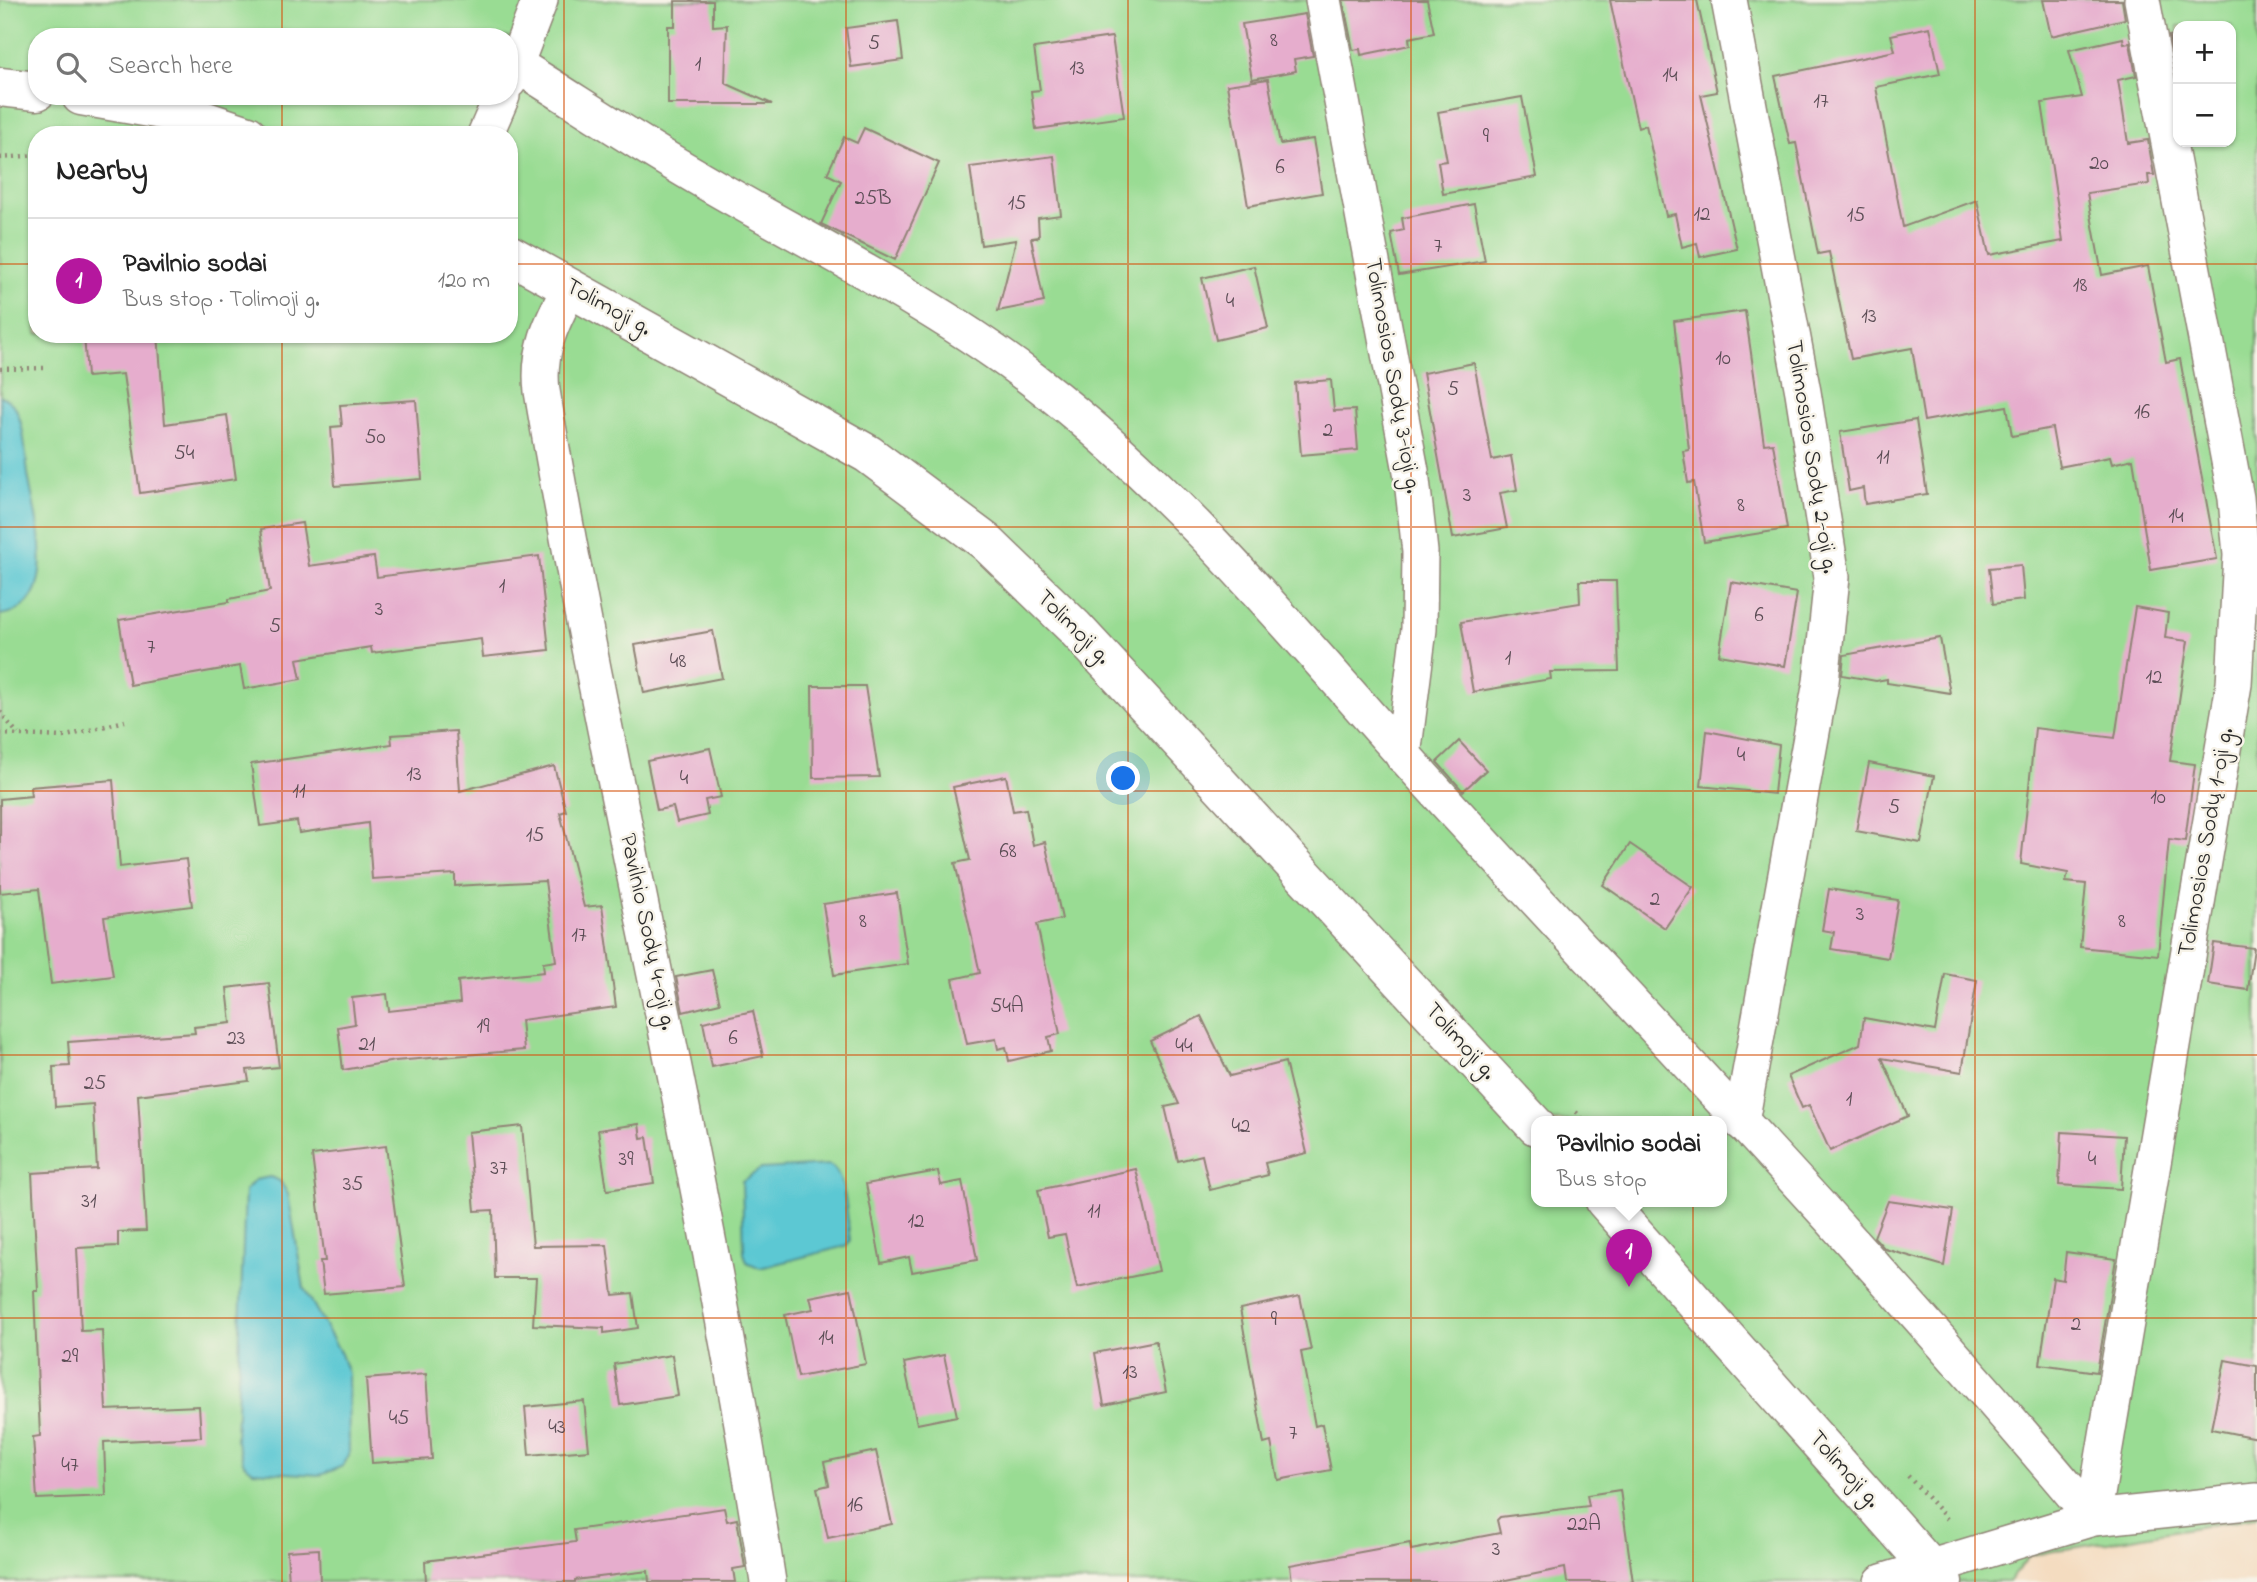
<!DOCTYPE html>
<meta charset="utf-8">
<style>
body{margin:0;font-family:"Indie Flower",sans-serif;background:#f2f2f2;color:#222}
.controls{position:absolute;right:21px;top:21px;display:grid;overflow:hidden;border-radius:14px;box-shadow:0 2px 5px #0004}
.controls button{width:63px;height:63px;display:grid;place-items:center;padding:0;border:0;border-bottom:2px solid #e0e0e0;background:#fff;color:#222;font:35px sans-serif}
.you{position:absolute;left:1124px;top:779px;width:24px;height:24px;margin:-18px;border:5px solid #fff;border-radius:50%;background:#1a73e8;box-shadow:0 0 0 10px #1a73e833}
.badge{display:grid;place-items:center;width:46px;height:46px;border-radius:50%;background:#b5179e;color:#fff;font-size:23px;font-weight:700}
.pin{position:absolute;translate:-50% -58px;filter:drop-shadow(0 2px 4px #0008)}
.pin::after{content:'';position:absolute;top:37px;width:24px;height:21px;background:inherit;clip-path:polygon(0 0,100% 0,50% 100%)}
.popup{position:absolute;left:1531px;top:1116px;width:196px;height:91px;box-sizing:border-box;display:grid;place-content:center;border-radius:14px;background:#fff;filter:drop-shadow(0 2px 5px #0005);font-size:23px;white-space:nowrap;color:#767676}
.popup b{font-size:26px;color:#222}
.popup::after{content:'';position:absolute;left:50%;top:100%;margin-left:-14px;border:14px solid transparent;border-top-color:#fff}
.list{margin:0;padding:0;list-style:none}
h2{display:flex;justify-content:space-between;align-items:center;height:91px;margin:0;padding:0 28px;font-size:30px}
h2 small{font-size:23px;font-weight:400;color:#767676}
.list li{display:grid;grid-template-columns:46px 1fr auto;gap:21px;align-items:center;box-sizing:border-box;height:126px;padding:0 28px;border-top:2px solid #e0e0e0}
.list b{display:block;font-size:26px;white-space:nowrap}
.list p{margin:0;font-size:23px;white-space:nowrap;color:#767676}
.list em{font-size:23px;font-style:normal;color:#767676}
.icon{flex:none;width:38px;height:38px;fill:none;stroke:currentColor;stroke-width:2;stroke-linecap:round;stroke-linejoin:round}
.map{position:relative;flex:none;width:2257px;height:1582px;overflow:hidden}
.search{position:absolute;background:#fff;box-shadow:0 2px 5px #0004;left:28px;top:28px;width:490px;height:77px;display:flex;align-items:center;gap:18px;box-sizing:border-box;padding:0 24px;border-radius:28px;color:#767676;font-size:26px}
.panel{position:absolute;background:#fff;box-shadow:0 2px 5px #0004;left:28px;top:126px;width:490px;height:217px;border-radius:28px}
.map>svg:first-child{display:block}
.green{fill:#99dc93;stroke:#62845f;stroke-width:2;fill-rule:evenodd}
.water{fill:#5bc8d3;stroke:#437a7f;stroke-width:2}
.building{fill:#e6adcd}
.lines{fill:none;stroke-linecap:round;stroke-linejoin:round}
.minor-casing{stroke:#908476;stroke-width:38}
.tertiary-casing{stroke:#908476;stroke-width:41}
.path{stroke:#908476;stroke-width:4.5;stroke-dasharray:2 5;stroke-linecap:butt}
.minor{stroke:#fff;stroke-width:35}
.tertiary{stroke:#fff;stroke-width:38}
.grid{fill:none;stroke:#d5540f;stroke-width:2;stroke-opacity:0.55}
.labels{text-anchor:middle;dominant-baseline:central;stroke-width:5;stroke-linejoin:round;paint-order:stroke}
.number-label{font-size:21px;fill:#5a4c54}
.street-label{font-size:24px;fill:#2b2b2b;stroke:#f7f3e8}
</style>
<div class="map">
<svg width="2257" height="1582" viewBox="0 0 2257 1582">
<rect width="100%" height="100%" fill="#f7f3e8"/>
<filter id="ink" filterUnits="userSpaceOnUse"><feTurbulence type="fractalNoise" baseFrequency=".0143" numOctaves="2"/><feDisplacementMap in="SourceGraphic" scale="14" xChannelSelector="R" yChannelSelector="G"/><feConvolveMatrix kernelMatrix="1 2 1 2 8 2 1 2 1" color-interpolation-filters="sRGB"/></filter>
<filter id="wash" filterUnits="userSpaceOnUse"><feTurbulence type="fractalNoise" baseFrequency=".00686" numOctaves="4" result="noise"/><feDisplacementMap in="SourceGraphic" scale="28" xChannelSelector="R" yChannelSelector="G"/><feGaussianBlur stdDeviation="1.57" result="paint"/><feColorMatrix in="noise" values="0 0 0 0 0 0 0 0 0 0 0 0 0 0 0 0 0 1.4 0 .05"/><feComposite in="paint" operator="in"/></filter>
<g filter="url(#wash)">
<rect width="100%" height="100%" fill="#f4dcc0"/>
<path class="green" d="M 0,0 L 2257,0 L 2257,1517 L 2030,1555 L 2008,1582 L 0,1582 ZM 2178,26 L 2231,26 L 2231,142 L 2178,142 ZM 37,37 L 509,37 L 509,96 L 37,96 ZM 37,135 L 509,135 L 509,334 L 37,334 ZM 1536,1121 L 1722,1121 L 1722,1201 L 1536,1201 Z"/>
<g class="water">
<path d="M 0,396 C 6,398 13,403 16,409 C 25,429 25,453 28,474 C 34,514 65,608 0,615 Z"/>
<path d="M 829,1165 C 847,1172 847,1222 850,1240 L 846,1246 L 760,1268 L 747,1262 L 744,1253 L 742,1181 L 761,1169 Z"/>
<polygon points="270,1177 280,1181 288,1194 304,1288 341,1354 348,1374 349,1455 343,1466 321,1475 253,1471 244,1464 236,1439 245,1191 255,1180"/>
</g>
<g id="blocks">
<g class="building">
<polygon points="1343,0 1427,0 1434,33 1409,38 1410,45 1361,55 1360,49 1353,50"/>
<polygon points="1610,0 1697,0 1717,92 1701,95 1737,249 1700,257 1697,243 1682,247 1675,214 1666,216 1646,125 1638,128"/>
<polygon points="2043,0 2122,0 2125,19 2051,36"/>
<polygon points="675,1 713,1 713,26 727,25 725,83 772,104 668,104 668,26 675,26"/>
<polygon points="1305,14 1313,56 1294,59 1296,71 1252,79 1242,24"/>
<polygon points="898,21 903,60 851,67 846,28"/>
<polygon points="1930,27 1940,74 1876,87 1903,227 1977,200 1989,255 2063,241 2042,103 2082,97 2069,50 2123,38 2124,44 2130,43 2136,76 2118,80 2128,143 2148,140 2154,175 2148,175 2149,184 2087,193 2102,275 2148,266 2166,362 2180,359 2217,559 2151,570 2133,459 2112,464 2110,457 2059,467 2052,428 2012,436 2007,406 1924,421 1912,348 1851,359 1829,252 1818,254 1796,143 1790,144 1775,76 1895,51 1891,35"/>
<polygon points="2178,34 2178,67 2175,68 2169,36"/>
<polygon points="1112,37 1124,117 1036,129 1031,91 1040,90 1034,48"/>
<polygon points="1268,79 1280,144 1313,139 1322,193 1248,206 1227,85"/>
<polygon points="1522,97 1537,177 1443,194 1438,162 1447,161 1438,112"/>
<polygon points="864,128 939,163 895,260 821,224 841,181 827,174 844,137 857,143"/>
<polygon points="1054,156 1061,215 1038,218 1039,237 1031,238 1044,302 998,311 1016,240 981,245 970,167"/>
<polygon points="1474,204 1485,261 1399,275 1391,233 1404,230 1402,218"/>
<polygon points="1254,266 1268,328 1216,340 1202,278"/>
<polygon points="1745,311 1764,444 1773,443 1787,529 1704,542 1694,482 1688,483 1683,451 1689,450 1674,321"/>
<polygon points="84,334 158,334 165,424 227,415 236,479 140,493 123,374 87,377"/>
<polygon points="1474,363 1492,460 1511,456 1517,490 1500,493 1507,528 1453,538 1423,373"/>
<polygon points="1331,380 1334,411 1355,410 1358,450 1301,455 1295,383"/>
<polygon points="416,400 422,479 335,486 331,427 342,426 340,405"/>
<polygon points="1916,420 1927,494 1865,504 1863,488 1849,491 1840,432"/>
<polygon points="302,523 309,566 374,557 377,577 539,556 549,650 483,657 481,639 372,653 371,647 297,659 301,679 244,689 240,666 130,685 119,620 229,602 229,599 270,591 261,529"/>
<polygon points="2021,565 2024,600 1993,604 1989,568"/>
<polygon points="1579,581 1616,581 1619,671 1550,672 1551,679 1473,692 1461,622 1580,603"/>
<polygon points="1731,582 1797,593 1785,666 1719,655"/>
<polygon points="2135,607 2168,613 2165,638 2188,641 2170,761 2195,764 2185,841 2169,839 2158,955 2080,947 2086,884 2066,882 2068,873 2021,864 2035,728 2115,738"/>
<polygon points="713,631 722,678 644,693 635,645"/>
<polygon points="1940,638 1950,693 1887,683 1887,679 1876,681 1842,675 1844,655"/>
<polygon points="812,686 865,686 879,777 813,778"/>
<polygon points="456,731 460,791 554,766 566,811 560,813 584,907 602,905 616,1007 521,1020 524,1050 395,1061 343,1070 338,1027 355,1024 352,998 387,994 389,1011 460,1003 458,981 544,972 543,963 556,961 545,881 455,886 455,874 372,879 368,823 299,833 297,821 260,826 251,764 392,744 391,735"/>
<polygon points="1707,731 1779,745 1774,794 1701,786"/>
<polygon points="1459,741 1486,770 1463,791 1437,762"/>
<polygon points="710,748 721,797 705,800 708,815 677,822 673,807 657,810 647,761"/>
<polygon points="1869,763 1934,776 1921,843 1856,831"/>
<polygon points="1006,776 1013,811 1026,809 1033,845 1045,842 1062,919 1037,924 1060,1034 1048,1037 1051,1051 1009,1061 1006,1047 998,1049 996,1039 967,1044 953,979 980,973 955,863 970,860 953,787"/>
<polygon points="113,780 120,867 186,859 192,906 104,917 113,976 51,984 39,889 0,893 0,799 31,796 30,787"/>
<polygon points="1630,844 1693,887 1665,928 1603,885"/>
<polygon points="1829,889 1898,900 1888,958 1831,949 1834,932 1822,930"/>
<polygon points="897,893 908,964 834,975 823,904"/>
<polygon points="2214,943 2254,948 2248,990 2208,984"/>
<polygon points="712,970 720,1003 683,1012 676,977"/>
<polygon points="1945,974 1977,980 1962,1072 1882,1058 1908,1116 1830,1151 1809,1105 1802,1108 1788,1076 1860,1044 1864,1018 1935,1031"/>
<polygon points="269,983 279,1067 247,1070 249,1081 138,1095 146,1231 118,1232 118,1246 77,1248 81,1331 102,1330 106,1410 199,1406 201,1437 104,1442 106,1496 37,1499 33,1437 40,1436 34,1291 38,1291 32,1173 97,1169 93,1104 55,1107 53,1067 70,1066 68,1042 195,1033 194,1027 231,1023 227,988"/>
<polygon points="753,1011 763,1056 712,1067 703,1022"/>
<polygon points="1201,1016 1230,1076 1285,1062 1307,1153 1265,1163 1268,1175 1210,1190 1202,1155 1178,1161 1165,1107 1179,1104 1150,1041"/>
<polygon points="639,1124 641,1138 647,1137 654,1183 607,1190 598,1130"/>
<polygon points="522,1126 533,1246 607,1245 613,1295 633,1293 638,1328 604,1333 604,1328 533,1325 536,1278 495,1278 493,1210 475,1211 468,1132"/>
<polygon points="2062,1132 2124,1136 2121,1189 2059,1185"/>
<polygon points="386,1146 405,1287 324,1294 320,1261 325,1261 312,1155"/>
<polygon points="1136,1169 1159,1271 1077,1288 1065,1234 1048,1237 1038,1190"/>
<polygon points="938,1171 941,1185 962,1181 977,1260 912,1272 909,1257 881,1263 866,1184"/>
<polygon points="1888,1201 1953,1210 1944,1266 1885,1249 1874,1237"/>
<polygon points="2066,1252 2116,1259 2097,1372 2040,1364 2053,1278 2063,1280"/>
<polygon points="851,1289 866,1364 798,1377 785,1315 813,1309 810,1297"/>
<polygon points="1300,1296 1311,1350 1301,1352 1315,1426 1322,1424 1331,1470 1278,1480 1271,1442 1264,1444 1240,1309"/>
<polygon points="1156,1341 1166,1392 1104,1405 1095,1353"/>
<polygon points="672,1355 678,1396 620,1405 614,1364"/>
<polygon points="944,1355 957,1416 917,1424 904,1363"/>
<polygon points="2225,1360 2257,1366 2257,1438 2211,1429"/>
<polygon points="426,1374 432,1459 372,1463 366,1379"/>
<polygon points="584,1401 589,1450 529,1455 525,1407"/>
<polygon points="876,1451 892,1524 828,1538 817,1488 829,1485 824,1462"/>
<polygon points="1620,1490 1633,1582 1567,1582 1565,1568 1496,1582 1292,1582 1290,1565 1410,1543 1411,1550 1500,1533 1497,1520 1500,1517 1589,1506 1587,1495"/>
<polygon points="724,1508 727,1521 737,1519 745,1567 733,1569 735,1582 649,1582 648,1571 575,1580 575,1582 426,1582 425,1561 576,1542 574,1530"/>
<polygon points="319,1549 320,1582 289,1582 287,1551"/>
</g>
</g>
</g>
<g filter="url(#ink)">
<use href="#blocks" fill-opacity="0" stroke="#908476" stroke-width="2"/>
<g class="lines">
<g class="minor-casing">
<g id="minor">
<polyline points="1323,0 1411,471 1420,552 1419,629 1403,756"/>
<polyline points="1729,0 1803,392 1832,577 1821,682 1741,1122"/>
<path d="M 517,65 C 575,101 633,140 692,174 C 807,242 930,300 1036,382 C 1194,503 1318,663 1452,809 C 1668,1043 1889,1274 2093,1518"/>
<polyline points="509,81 540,0"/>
<polyline points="485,135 502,96"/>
<path d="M 570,287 C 552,322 537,350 542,391 C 609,789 707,1182 768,1582"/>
<polyline points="2093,1518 2234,684 2241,555 2236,498 2142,0"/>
<polyline points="1882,1582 2093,1518 2257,1501"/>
</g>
</g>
<g class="tertiary-casing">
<g id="tertiary">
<polyline points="0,87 37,91"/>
<polyline points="81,96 185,114 248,135"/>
<polyline points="509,254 868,454 986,542 1074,627 1536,1126"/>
<polyline points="1605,1201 1943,1582"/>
</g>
</g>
<g class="path">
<polyline points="0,158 37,155"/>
<polyline points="0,369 44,368"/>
<polyline points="0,712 18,734"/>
<polyline points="0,734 63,737 125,721"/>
<polyline points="1576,1112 1584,1121"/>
<polyline points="1908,1476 1949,1521"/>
</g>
<use href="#minor" class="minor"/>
<use href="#tertiary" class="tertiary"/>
</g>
</g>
<path class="grid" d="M 282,0 L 282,37M 564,0 L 564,1582M 846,0 L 846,1582M 1128,0 L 1128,1582M 1411,0 L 1411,1582M 1693,0 L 1693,1582M 1975,0 L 1975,1582M 282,96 L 282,135M 0,264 L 37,264M 509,264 L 2257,264M 282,334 L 282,1582M 0,527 L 2257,527M 0,791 L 2257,791M 0,1055 L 2257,1055M 0,1318 L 2257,1318"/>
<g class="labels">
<g class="number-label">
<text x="1274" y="41">8</text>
<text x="874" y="44">5</text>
<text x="698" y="65">1</text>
<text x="1077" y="69">13</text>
<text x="1670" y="76">14</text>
<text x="1821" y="102">17</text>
<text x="1486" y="137">9</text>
<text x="2099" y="164">20</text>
<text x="1280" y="168">6</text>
<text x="873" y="199">25B</text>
<text x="1017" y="204">15</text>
<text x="1702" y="215">12</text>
<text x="1856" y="216">15</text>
<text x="1438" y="247">7</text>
<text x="2080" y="286">18</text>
<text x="1230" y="302">4</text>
<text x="1869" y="317">13</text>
<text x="1723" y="359">10</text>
<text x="1453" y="390">5</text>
<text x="2142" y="413">16</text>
<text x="1328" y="431">2</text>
<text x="375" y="438">50</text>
<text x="184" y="454">54</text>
<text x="1883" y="458">11</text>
<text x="1467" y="496">3</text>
<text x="1741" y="506">8</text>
<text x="2176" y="517">14</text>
<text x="502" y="587">1</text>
<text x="379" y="610">3</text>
<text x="1759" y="616">6</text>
<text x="275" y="627">5</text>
<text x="151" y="648">7</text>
<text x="1508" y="659">1</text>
<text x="678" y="662">48</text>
<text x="2154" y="678">12</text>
<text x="1741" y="756">4</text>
<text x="414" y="775">13</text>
<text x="684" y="779">4</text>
<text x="299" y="792">11</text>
<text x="2158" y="798">10</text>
<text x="1894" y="808">5</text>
<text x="535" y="836">15</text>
<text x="1008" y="852">68</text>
<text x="1655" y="900">2</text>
<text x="1860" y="915">3</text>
<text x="863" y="922">8</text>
<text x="2122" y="922">8</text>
<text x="579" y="936">17</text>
<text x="1007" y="1007">54A</text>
<text x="483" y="1027">19</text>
<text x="236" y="1039">23</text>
<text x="733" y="1039">6</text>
<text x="367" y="1045">21</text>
<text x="1184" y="1047">44</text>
<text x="95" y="1084">25</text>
<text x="1849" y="1100">1</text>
<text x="1241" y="1127">42</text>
<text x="626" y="1160">39</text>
<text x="2092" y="1160">4</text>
<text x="499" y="1169">37</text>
<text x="353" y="1185">35</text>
<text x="89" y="1202">31</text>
<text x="1094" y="1212">11</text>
<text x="916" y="1222">12</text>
<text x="1274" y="1320">9</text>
<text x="2076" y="1325">2</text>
<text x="826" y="1339">14</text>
<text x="70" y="1357">29</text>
<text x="1130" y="1373">13</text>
<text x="399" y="1419">45</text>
<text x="557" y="1428">43</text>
<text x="1293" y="1434">7</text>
<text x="70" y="1466">47</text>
<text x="855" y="1506">16</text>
<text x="1584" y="1525">22A</text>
<text x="1496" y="1550">3</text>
</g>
<g class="street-label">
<text transform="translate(608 308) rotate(29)">Tolimoji g.</text>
<text transform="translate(1392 376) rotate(80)">Tolimosios Sodų 3-ioji g.</text>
<text transform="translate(1811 457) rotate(81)">Tolimosios Sodų 2-oji g.</text>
<text transform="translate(1073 628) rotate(45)">Tolimoji g.</text>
<text transform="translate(2207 842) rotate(-80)">Tolimosios Sodų 1-oji g.</text>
<text transform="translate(647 932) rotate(78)">Pavilnio Sodų 4-oji g.</text>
<text transform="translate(1460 1042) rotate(48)">Tolimoji g.</text>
<text transform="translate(1844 1470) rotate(48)">Tolimoji g.</text>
</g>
</g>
</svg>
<div class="controls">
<button>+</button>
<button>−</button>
</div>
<div class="you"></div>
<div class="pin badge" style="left:1629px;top:1287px">1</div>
<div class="popup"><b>Pavilnio sodai</b>Bus stop</div>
<div class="search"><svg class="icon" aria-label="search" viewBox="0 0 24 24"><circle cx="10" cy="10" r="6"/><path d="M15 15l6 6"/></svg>Search here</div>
<section class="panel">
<h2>Nearby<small></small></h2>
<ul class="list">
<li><span class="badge">1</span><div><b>Pavilnio sodai</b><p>Bus stop · Tolimoji g.</p></div><em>120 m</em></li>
</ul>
</section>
</div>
